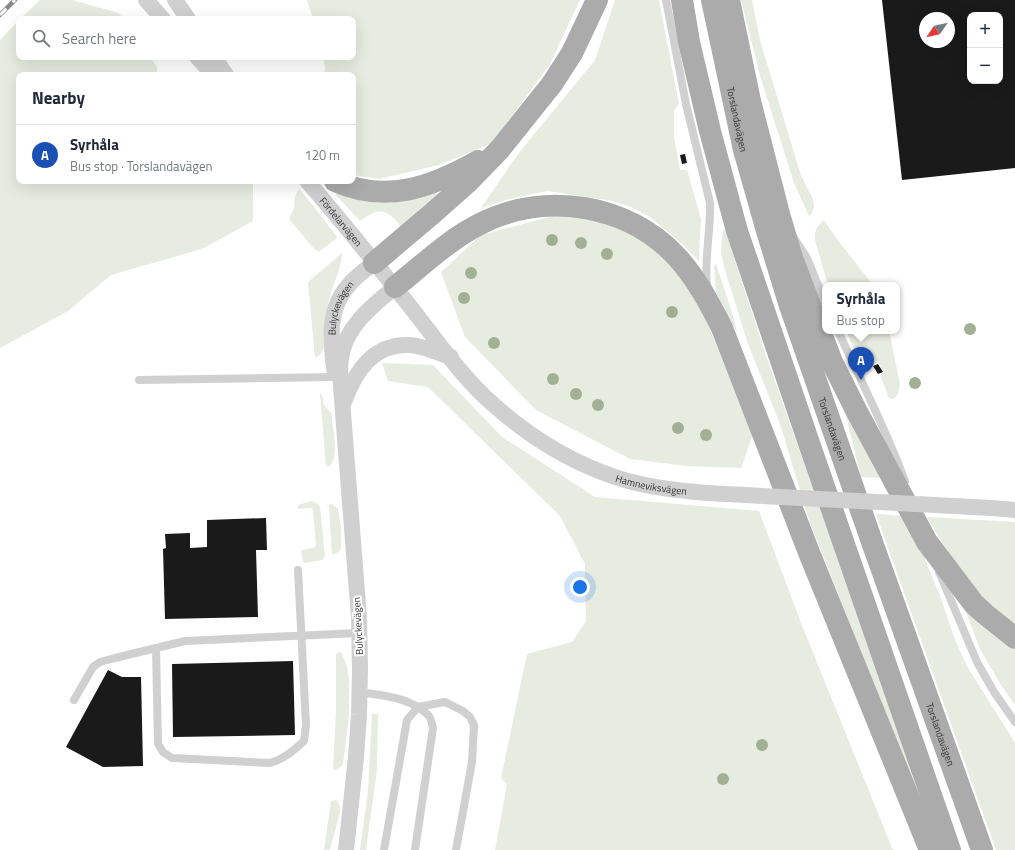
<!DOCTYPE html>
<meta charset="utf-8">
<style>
body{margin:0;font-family:"Titillium Web",sans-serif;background:#f6f6f7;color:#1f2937}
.controls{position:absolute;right:12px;top:12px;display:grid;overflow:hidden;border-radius:8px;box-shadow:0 4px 16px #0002}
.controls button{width:36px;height:36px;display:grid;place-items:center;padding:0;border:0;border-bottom:1px solid #e0e1e3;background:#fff;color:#1f2937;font:20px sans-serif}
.compass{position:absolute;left:919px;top:12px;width:36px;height:36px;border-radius:50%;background:#fff;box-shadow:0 4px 16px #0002;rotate:236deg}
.you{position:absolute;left:580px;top:587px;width:14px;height:14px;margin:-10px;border:3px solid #fff;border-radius:50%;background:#1a73e8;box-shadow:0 0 0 6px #1a73e833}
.badge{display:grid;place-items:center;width:26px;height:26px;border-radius:50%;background:#7c3aed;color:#fff;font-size:13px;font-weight:700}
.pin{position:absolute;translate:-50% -33px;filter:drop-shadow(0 1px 2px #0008)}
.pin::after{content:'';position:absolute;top:21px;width:14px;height:12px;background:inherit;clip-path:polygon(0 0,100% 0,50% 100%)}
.popup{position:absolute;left:822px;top:282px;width:78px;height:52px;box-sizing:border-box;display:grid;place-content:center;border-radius:8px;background:#fff;filter:drop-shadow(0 1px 3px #0005);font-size:13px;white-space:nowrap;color:#747a83}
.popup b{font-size:15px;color:#1f2937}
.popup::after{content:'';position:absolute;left:50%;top:100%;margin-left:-8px;border:8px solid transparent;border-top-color:#fff}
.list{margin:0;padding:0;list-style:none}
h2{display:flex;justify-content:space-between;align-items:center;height:52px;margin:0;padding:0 16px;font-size:17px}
h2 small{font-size:13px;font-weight:400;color:#747a83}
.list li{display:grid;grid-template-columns:26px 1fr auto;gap:12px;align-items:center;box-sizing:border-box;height:60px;padding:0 16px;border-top:1px solid #e0e1e3}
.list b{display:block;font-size:15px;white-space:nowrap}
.list p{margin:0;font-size:13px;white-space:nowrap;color:#747a83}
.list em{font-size:13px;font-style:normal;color:#747a83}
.icon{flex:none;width:22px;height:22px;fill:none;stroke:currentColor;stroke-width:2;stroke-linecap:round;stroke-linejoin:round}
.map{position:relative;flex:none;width:1015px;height:850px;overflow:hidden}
.search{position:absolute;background:#fff;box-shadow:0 4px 16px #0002;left:16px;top:16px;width:340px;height:44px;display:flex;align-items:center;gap:10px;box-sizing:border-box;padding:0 14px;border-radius:8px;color:#747a83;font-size:15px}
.panel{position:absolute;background:#fff;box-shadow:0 4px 16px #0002;left:16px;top:72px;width:340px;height:112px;border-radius:8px}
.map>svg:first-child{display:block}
.green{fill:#e6ecdf}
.building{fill:#1a1a1a;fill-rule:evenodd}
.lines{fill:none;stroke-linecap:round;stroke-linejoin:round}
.service{stroke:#d0d0d0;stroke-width:8}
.minor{stroke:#d0d0d0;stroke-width:16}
.primary{stroke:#ababab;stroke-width:22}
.rail-casing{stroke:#888;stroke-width:4.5}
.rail{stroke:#fff;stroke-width:3;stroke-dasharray:9;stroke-linecap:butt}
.minor-bridge{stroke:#d0d0d0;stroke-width:16}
.tree{fill:#a2b095}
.labels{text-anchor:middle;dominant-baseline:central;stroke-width:4;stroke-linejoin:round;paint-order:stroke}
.street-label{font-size:10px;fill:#333;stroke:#fff}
</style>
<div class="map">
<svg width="1015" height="850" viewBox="0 0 1015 850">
<rect width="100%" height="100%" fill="#fff"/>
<g class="green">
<polygon points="40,0 72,0 119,13 123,19 20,19"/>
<polygon points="307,0 580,0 550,64 492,143 439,165 379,179 353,175 353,75 324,75 325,67 323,57 353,57 353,19 313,19"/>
<polygon points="615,0 659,0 679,104 674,110 674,137 680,170 687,170 701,219 699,261 681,243 650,217 631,207 613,201 547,191 509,199 481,208 518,154 595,60"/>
<polygon points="741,0 752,0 760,40 792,146 801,176 813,199 814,207 812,213 809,216 794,183 761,79"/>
<polygon points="19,20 19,57 150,57 157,67 157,75 19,75 19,181 253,181 253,221 202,249 111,275 68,311 0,348 0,40"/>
<polygon points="299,189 315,208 337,237 337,238 320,251 315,250 289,219 294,208 295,196"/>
<path d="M 338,192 C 350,195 362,200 375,202 C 395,205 415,199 433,193 L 436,193 L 437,197 L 401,227 C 387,208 379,207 360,221 L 336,195 L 336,193 Z"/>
<polygon points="557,215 603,222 645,239 677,271 701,308 753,434 741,468 687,466 630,459 536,410 465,337 441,272 481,235"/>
<path d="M 824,220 L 836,238 L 873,285 L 828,285 L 815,240 C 814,231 817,226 824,220 Z"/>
<polygon points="724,229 725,229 764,350 914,774 912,775 906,766 809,520 780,424 748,344 724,267 721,252 722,237"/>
<path d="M 341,254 L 342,254 C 341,270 334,281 330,296 C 325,312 326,327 325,343 C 324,350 321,355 315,358 L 308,282 Z"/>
<polygon points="716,264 734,319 737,333 716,292 714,266"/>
<polygon points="846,331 889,331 900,384 898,393 895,398 891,399 887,396 888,395 880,375 884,372 878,362 873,364 871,361 862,366"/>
<polygon points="382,363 433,365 502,437 595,497 759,511 801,623 893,850 495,850 507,784 501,778 527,654 572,642 586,621 585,564 560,516 428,387 388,381"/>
<path d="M 320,394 L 322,395 L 324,405 L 332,414 L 332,419 C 333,431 340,461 328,467 L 326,465 Z"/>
<polygon points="844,408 882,478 861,477"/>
<polygon points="312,501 318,504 320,507 325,556 322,560 305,563 303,562 301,550 314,548 316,545 313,511 312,508 298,509 298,505"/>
<polygon points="332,504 338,509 341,527 341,549 337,553 332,555 329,505"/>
<polygon points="876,514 905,516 923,554 940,596 955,640 967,666 1015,743 1015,850 996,850"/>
<polygon points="927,517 1015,522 1015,626 980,597 955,564"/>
<polygon points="964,607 996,637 1015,650 1015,705 1001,685 980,649"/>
<polygon points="339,652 342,653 347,667 349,680 349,716 343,764 341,767 336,770 333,769 336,710 336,654"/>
<polygon points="372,714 378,714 377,770 366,850 360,850 368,791"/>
<polygon points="337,800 340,806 340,812 330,850 324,850 331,801"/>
</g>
<g class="building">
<path d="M 882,0 L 1015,0 L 1015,168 L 902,180 ZM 970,15 L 1000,15 L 1000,81 L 970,81 ZM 925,18 L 949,18 L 949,42 L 925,42 Z"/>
<polygon points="685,154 687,163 682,164 680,155"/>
<polygon points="878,364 883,372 878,374 873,366"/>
<polygon points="266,518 267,550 256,550 258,617 165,619 163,549 166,548 165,534 190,533 190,548 207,547 207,520"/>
<polygon points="293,661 295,735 173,737 172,664"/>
<polygon points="108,670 122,677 141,677 143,766 103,767 66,747"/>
</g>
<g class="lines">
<g class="service">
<path d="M 666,0 L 686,104 L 710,203 C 711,231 704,258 707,286"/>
<polyline points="794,238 807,258 825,302"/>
<path d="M 838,331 C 861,381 886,429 905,481"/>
<polyline points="139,380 335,377"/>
<polyline points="939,572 977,662 994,692 1015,722"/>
<path d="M 156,648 L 158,744 L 163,752 L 172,758 L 270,763 C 284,759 293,751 304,741 L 306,725 L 298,570"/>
<path d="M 360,692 C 383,696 412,697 429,716 C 431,719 432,724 433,728 L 415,850"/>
<polyline points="74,700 93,667 100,662 115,658 185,641 359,633"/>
<polyline points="384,850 407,720 418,707 445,702 463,711 470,717 474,725 472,762 456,850"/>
</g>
<g class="minor">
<polyline points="146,0 163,19"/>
<polyline points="175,0 188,19"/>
<polyline points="197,57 213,75"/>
<polyline points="214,57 226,75"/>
<path id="s1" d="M 307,181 C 342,221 375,263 409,305 C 435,338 463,379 495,406 C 530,437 571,462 615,477 C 644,487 676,490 707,493"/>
<path id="s2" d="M 334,369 C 331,340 327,310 348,286 C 355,277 365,270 374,263"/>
<path d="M 344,402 C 355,372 373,343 410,345 C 424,346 438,353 451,357"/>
<polyline points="992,508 1015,510"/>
<path d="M 346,850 L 356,757 L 359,715 L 360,670 L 359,618 L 341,387 C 341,378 339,367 341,358 C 345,327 372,306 395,287"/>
</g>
<g class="primary">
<polyline points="682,0 689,42 710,131 737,231 811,449 950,850"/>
<path id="s3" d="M 712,0 L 744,150 L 767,231 L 790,306 L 872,542 L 982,850"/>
<polyline points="729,0 750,101 779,214 792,258 832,362 857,412 927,542 974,604 985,614 1015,638"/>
<path d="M 335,181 C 386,204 432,187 478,161"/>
<polyline points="374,263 433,213 468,182 500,149 552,84 572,53 597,0"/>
<path d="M 395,287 C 423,265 449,239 482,223 C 546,191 628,204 677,257 C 696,278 709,302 722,328 L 810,555 L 930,850"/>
</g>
<g class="rail-casing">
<polyline id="rail" points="0,15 15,0"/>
</g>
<use href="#rail" class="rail"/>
<polyline class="minor-bridge" points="707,493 992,508"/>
</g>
<g class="tree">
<circle cx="552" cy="240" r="6"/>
<circle cx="581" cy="243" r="6"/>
<circle cx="607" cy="254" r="6"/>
<circle cx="471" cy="273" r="6"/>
<circle cx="464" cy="298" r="6"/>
<circle cx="672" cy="312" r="6"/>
<circle cx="970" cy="329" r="6"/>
<circle cx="494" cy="343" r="6"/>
<circle cx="553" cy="379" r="6"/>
<circle cx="915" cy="383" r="6"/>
<circle cx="576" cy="394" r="6"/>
<circle cx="598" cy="405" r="6"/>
<circle cx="678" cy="428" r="6"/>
<circle cx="706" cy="435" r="6"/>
<circle cx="762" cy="745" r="6"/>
<circle cx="723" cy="779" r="6"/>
</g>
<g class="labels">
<g class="street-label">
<text stroke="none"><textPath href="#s3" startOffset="122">Torslandavägen</textPath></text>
<text stroke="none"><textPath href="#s1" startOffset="53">Fördelarvägen</textPath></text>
<text stroke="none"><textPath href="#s2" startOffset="63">Bulyckevägen</textPath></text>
<text stroke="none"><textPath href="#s3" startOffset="446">Torslandavägen</textPath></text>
<text stroke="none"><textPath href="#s1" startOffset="471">Hamneviksvägen</textPath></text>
<text transform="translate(358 626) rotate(-93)">Bulyckevägen</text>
<text stroke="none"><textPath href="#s3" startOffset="770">Torslandavägen</textPath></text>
</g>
</g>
</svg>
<div class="controls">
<button>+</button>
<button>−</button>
</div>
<svg class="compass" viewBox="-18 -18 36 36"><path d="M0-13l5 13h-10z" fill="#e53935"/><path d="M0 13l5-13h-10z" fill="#747a83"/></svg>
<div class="you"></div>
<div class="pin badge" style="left:861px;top:380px;background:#1a4fb4">A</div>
<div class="popup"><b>Syrhåla</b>Bus stop</div>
<div class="search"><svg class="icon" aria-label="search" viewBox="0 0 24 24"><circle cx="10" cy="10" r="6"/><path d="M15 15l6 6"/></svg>Search here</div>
<section class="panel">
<h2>Nearby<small></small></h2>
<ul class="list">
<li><span class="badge" style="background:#1a4fb4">A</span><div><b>Syrhåla</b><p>Bus stop · Torslandavägen</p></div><em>120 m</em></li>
</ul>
</section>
</div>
